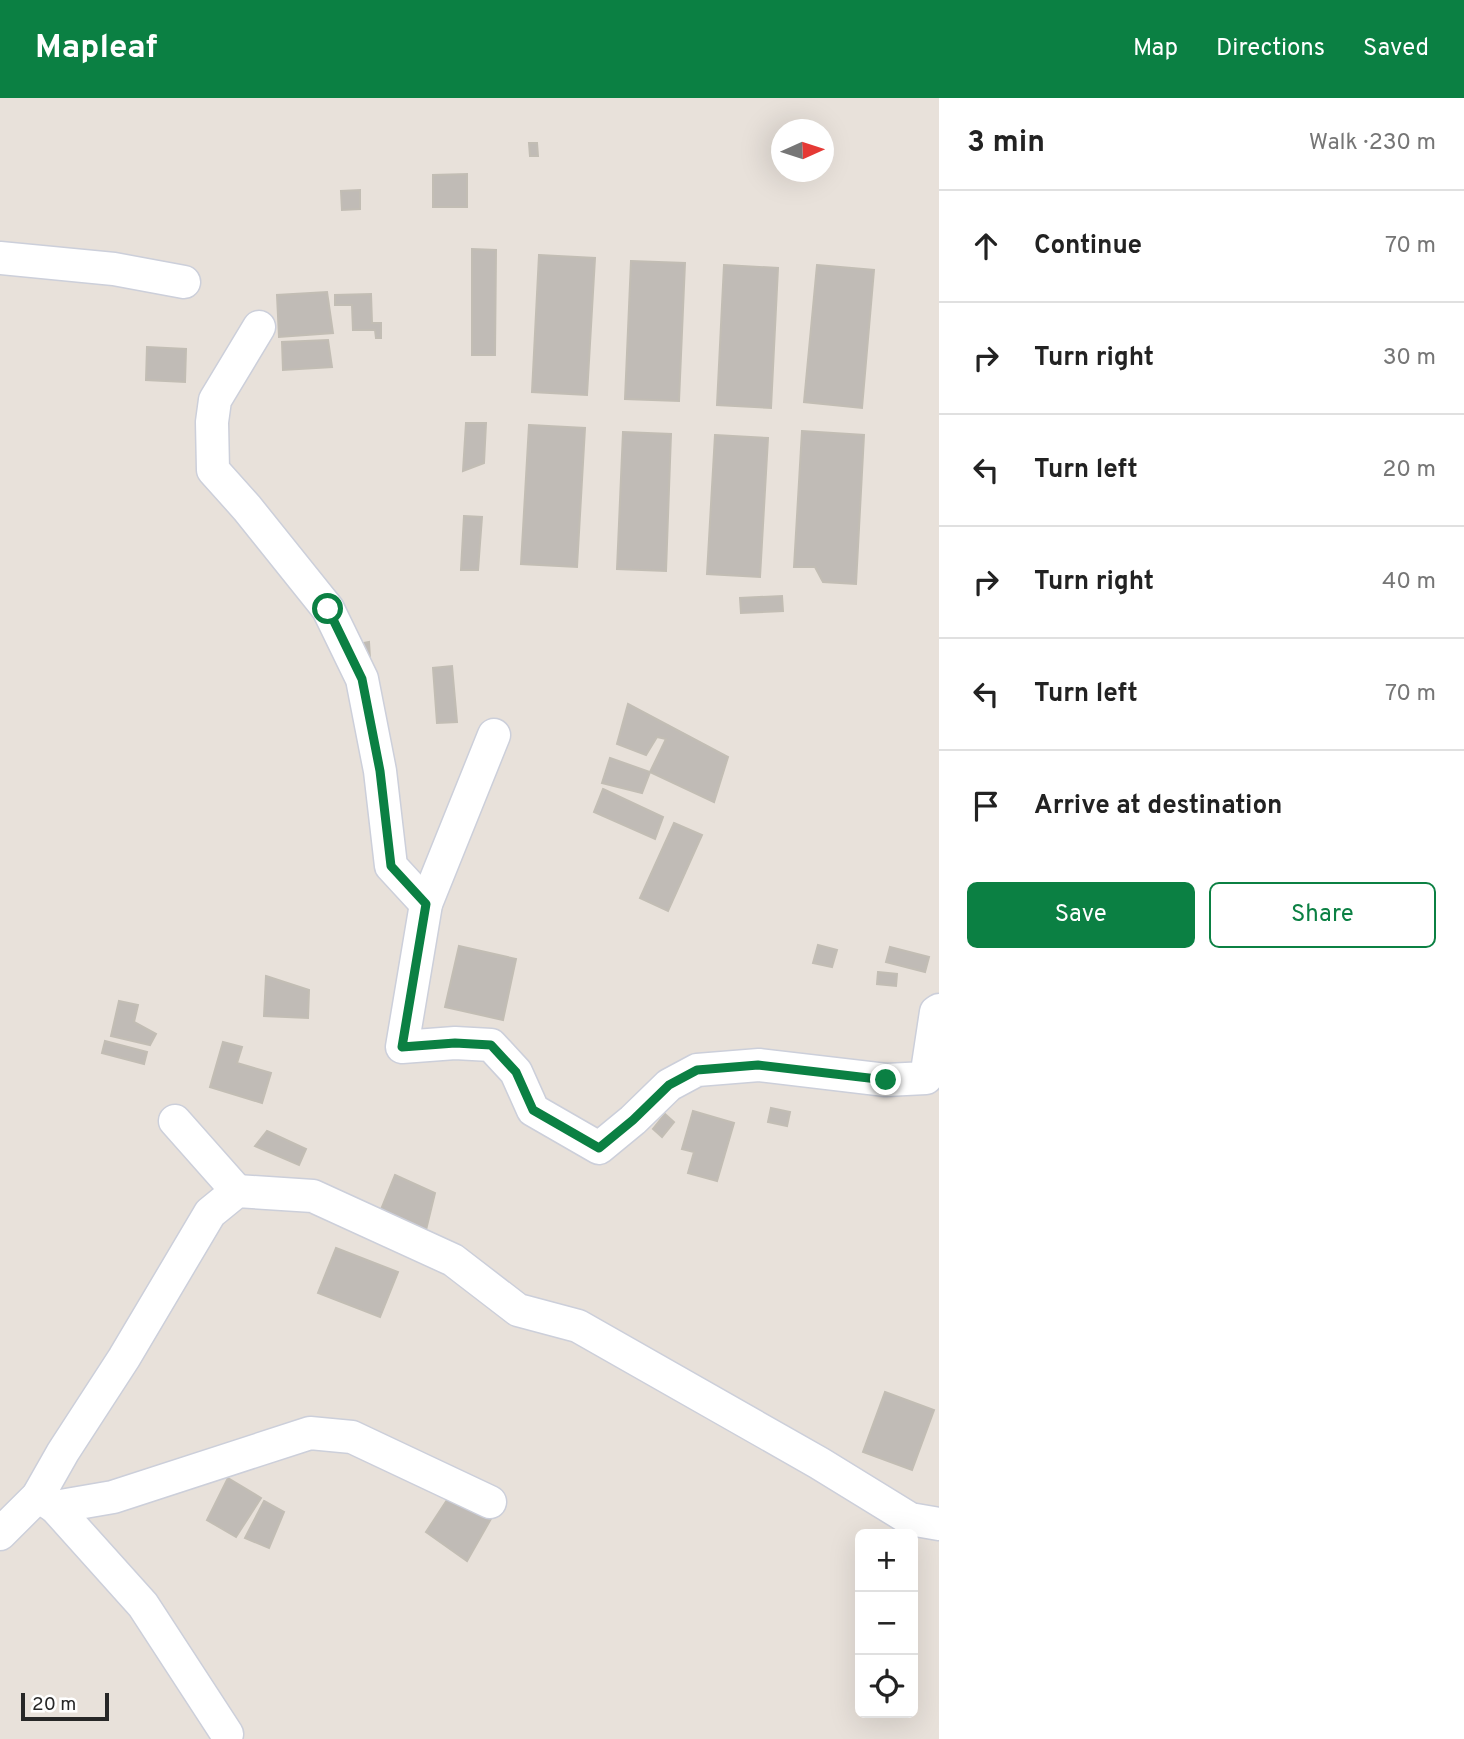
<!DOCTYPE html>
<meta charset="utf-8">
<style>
body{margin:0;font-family:Overpass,sans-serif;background:#f6f6f6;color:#222}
.controls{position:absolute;right:21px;bottom:21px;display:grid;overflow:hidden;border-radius:10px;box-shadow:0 7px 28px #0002}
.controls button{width:63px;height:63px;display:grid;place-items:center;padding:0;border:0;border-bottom:2px solid #e0e0e0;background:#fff;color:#222;font:35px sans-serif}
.compass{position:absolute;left:771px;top:21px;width:63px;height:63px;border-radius:50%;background:#fff;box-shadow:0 7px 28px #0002;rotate:87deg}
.scale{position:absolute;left:21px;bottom:18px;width:88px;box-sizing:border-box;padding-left:7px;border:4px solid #272727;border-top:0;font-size:19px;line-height:24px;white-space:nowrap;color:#272727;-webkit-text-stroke:5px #fff;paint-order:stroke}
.stop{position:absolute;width:21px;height:21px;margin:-16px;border:5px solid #0b8043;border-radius:50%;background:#fff}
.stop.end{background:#0b8043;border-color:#fff;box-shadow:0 2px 7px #0008}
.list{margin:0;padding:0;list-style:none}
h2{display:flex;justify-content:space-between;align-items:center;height:91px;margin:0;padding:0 28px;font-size:30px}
h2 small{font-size:23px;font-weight:400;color:#767676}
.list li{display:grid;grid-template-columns:46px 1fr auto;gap:21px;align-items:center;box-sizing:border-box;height:112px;padding:0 28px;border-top:2px solid #e0e0e0}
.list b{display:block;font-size:26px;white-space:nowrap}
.list em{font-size:23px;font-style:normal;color:#767676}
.actions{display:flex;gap:14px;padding:21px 28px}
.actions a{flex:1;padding:16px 0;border:2px solid #0b8043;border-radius:10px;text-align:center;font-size:24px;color:#0b8043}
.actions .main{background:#0b8043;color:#fff}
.icon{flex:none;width:38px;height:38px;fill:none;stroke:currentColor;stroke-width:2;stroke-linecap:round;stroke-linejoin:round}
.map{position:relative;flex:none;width:939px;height:1641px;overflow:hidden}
header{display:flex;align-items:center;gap:42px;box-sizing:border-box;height:98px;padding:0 35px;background:#0b8043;color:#fff}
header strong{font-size:33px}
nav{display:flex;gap:38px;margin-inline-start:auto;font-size:24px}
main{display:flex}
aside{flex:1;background:#fff}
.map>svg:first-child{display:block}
.building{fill:#c0bbb6;stroke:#c2bdb4;stroke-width:2}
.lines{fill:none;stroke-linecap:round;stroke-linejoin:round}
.street-casing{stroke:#cccfda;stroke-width:35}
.street{stroke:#fff;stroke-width:32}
.route{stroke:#0b8043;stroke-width:9}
</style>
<header>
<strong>Mapleaf</strong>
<nav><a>Map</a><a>Directions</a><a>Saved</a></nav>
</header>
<main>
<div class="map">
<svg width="939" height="1641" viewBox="0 0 939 1641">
<rect width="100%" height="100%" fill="#e8e1da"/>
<g class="building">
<polygon points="529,45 537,45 538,58 530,58"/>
<polygon points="467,76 467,109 433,109 433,77"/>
<polygon points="360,92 360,111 342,112 341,93"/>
<polygon points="472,151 496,152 495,257 472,257"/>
<polygon points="539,157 595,160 587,297 532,294"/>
<polygon points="631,163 685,165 679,303 625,301"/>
<polygon points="724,167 778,170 771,310 717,307"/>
<polygon points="817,167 874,172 862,310 804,304"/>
<polygon points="327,194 333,235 279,239 277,197"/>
<polygon points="371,196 372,225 381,225 381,240 376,240 375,232 353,232 352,207 335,207 335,197"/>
<polygon points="328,242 332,269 283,272 282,244"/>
<polygon points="147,249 186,251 185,284 146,282"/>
<polygon points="466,325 486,325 484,365 463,373"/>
<polygon points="529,327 585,330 577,469 521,466"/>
<polygon points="802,333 864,337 856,486 823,484 815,469 794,469"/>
<polygon points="623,334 671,336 666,473 617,471"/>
<polygon points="715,337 768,340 760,479 707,476"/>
<polygon points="464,418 482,419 478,472 461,472"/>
<polygon points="782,498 783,513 741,515 740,500"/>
<polygon points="369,544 370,560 358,562 358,546"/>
<polygon points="452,568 457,624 437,625 433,570"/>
<polygon points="628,606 728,659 714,704 650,674 666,641 657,639 646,657 617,646"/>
<polygon points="610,660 650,674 642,695 602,685"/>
<polygon points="603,691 663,719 655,741 594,714"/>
<polygon points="674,725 702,737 668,813 640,800"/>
<polygon points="818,847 837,852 832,869 813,865"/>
<polygon points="459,848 516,861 503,922 445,909"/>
<polygon points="890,849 929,859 925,874 886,864"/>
<polygon points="878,874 897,876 896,888 877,886"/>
<polygon points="266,878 309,892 308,920 264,918"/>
<polygon points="119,903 138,907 134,924 156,936 150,947 111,938"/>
<polygon points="105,943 147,954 144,966 102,955"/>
<polygon points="223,944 242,949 237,965 271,975 262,1005 210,989"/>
<polygon points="771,1010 790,1014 787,1028 768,1024"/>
<polygon points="693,1013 734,1025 717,1083 688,1075 694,1054 682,1051"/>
<polygon points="665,1016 674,1024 662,1039 653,1031"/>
<polygon points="267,1033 306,1051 299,1067 255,1048"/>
<polygon points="395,1077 435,1095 426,1132 380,1114"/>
<polygon points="336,1150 398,1174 380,1219 318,1195"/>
<polygon points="885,1294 934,1312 912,1372 863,1354"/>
<polygon points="228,1380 261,1400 236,1439 207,1422"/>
<polygon points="449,1399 492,1419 467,1463 426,1434"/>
<polygon points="264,1403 284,1414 269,1450 245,1440"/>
</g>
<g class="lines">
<g class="street-casing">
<g id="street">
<polyline points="0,160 114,171 184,184"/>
<polyline points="259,229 215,302 212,324 213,372 247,410 328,511 362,581 380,673 391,768 426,806"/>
<polyline points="494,637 426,806 402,949 455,945 491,947 516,974 533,1012 599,1050 633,1022 669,987 697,972 759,967 886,982 926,980 936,914 939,912"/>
<polyline points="175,1023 237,1093"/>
<polyline points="38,1398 55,1409 113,1399 310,1335 352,1339 490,1404"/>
<polyline points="55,1409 143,1507 227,1636"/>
<polyline points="0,1436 38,1398 63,1354 124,1260 210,1115 237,1093 313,1098 453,1162 518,1212 578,1228 819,1365 910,1421 939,1426"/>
</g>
</g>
<use href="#street" class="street"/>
</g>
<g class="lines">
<polyline class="route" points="328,511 362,581 380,673 391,768 426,806 402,949 455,945 491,947 516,974 533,1012 599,1050 633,1022 669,987 697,972 758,967 886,982"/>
</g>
</svg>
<div class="controls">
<button>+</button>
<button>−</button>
<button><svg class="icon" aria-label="locate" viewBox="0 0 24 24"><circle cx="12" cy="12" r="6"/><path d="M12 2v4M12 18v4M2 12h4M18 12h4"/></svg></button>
</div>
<svg class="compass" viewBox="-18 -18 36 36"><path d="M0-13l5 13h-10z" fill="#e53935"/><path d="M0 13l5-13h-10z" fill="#767676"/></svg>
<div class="scale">20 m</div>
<div class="stop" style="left:328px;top:511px"></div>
<div class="stop end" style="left:886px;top:982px"></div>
</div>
<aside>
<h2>3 min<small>Walk · 230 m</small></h2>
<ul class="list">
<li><svg class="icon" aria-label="ahead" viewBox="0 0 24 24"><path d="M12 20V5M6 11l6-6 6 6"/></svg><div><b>Continue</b></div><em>70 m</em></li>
<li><svg class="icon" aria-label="right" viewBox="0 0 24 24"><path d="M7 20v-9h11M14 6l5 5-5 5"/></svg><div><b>Turn right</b></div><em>30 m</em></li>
<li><svg class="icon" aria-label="left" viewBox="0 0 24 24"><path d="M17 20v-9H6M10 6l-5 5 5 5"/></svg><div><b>Turn left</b></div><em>20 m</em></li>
<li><svg class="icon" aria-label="right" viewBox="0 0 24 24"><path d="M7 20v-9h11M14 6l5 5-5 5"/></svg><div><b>Turn right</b></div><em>40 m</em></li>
<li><svg class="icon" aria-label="left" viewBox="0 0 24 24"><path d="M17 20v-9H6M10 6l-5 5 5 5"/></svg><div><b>Turn left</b></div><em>70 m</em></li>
<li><svg class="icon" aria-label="arrive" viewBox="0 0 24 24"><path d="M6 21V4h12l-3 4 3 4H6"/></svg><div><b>Arrive at destination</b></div></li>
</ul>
<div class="actions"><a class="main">Save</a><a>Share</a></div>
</aside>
</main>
